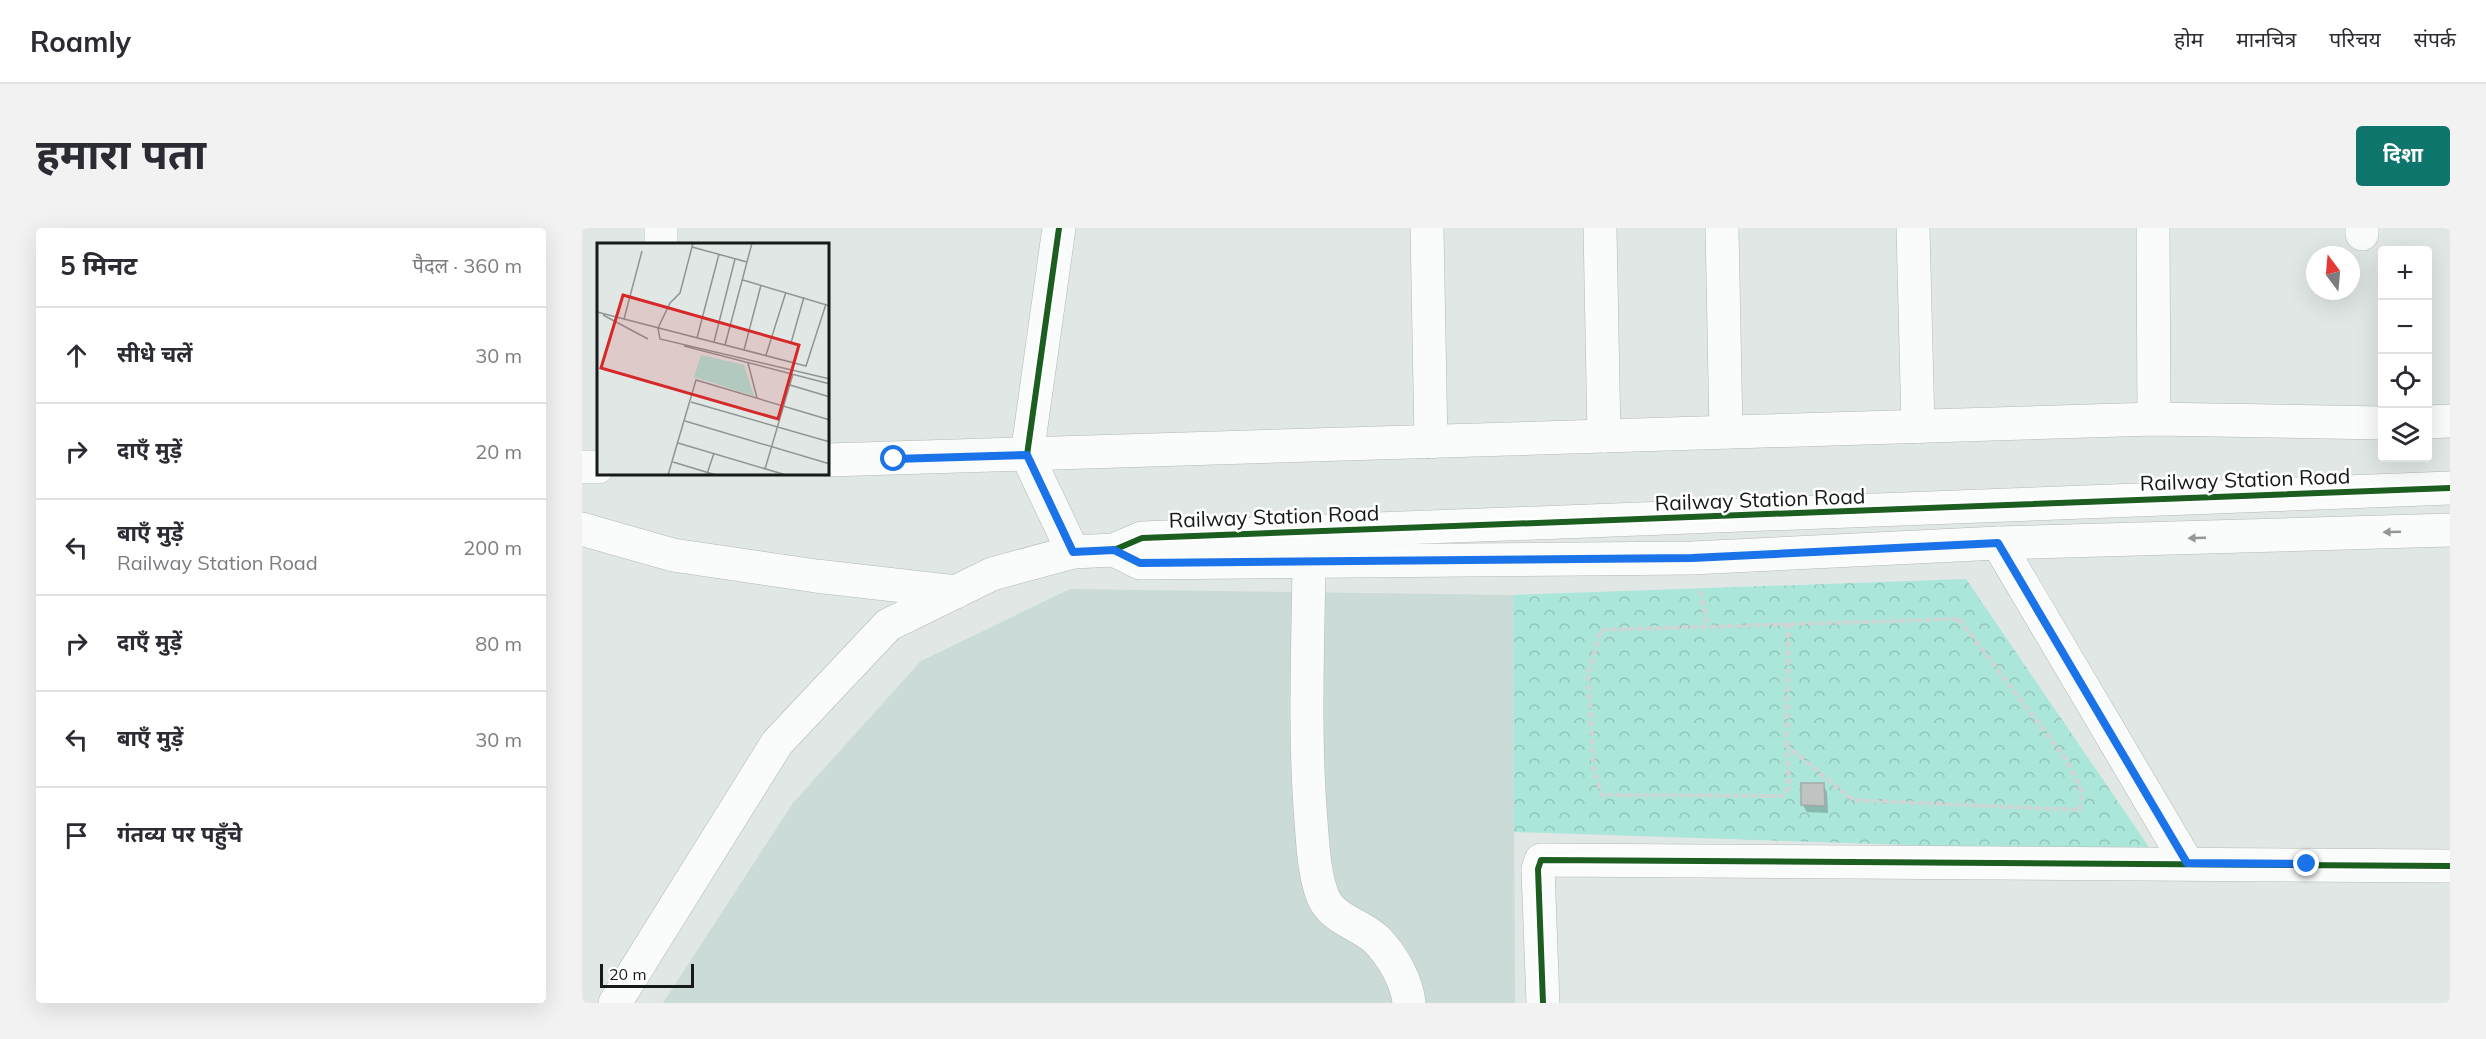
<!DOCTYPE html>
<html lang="hi">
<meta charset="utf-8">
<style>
body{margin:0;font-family:Mulish,"Noto Sans Devanagari",sans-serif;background:#f2f2f3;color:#2b2b33}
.controls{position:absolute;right:18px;top:18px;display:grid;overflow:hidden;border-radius:6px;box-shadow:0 6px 24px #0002}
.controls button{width:54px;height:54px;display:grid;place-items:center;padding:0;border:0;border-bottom:2px solid #e1e1e2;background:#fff;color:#2b2b33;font:30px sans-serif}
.compass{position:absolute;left:1724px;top:18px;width:54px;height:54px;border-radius:50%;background:#fff;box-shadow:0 6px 24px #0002;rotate:344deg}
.scale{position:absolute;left:18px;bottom:15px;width:94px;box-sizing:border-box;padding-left:6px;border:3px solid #161a19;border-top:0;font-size:16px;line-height:21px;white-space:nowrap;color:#161a19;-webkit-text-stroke:4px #fff;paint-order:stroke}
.stop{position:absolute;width:18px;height:18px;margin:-14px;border:4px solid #1a73e8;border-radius:50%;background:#fff}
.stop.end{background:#1a73e8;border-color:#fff;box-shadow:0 2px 6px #0008}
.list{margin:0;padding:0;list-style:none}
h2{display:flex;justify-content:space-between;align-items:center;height:78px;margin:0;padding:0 24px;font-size:26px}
h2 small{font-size:20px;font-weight:400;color:#7c7c81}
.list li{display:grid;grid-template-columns:39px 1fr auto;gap:18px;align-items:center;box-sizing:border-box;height:96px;padding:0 24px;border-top:2px solid #e1e1e2}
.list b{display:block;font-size:22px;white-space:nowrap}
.list p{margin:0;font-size:20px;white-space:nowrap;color:#7c7c81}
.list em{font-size:20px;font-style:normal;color:#7c7c81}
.icon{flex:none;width:33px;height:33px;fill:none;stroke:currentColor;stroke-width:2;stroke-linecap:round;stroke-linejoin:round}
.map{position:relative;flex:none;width:1868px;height:775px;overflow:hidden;border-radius:6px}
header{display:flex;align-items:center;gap:36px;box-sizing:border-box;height:84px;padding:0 30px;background:#fff;border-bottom:2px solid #e1e1e2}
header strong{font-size:28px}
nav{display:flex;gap:33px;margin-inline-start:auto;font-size:21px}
.intro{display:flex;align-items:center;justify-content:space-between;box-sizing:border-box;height:144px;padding:0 36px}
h1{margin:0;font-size:42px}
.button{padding:15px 27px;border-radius:6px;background:#0f766e;color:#fff;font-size:21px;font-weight:700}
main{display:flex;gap:36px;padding:0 36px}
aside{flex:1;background:#fff;border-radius:6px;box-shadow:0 6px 24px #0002}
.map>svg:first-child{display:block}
.built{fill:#cbdbd7}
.park{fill:url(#park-crowns)}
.shadow{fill:#0003}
.building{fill:#bfc4c3;stroke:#a5aaa8;stroke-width:1.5}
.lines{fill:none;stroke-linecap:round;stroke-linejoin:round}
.minor-casing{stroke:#b2b8b6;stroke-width:34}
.path{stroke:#d2d3d3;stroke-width:4;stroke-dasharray:6 3;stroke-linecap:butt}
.minor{stroke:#fafbfb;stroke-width:33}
.cycleway-casing{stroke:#fff;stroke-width:10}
.cycleway{stroke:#1b5e20;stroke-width:6}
.oneway{fill:#939695}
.route{stroke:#1a73e8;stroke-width:8}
.labels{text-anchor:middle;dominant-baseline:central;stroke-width:5;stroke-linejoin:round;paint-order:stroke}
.street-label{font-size:21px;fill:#161a19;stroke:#fff}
.inset-road{fill:none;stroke:#8f9593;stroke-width:1.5}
.view{fill:#d62828;fill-opacity:0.15;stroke:#d62828;stroke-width:3}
.inset-edge{fill:none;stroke:#161a19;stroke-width:3}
</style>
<header>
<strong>Roamly</strong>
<nav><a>होम</a><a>मानचित्र</a><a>परिचय</a><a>संपर्क</a></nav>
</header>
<div class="intro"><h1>हमारा पता</h1><a class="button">दिशा</a></div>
<main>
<aside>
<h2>5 मिनट<small>पैदल · 360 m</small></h2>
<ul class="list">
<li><svg class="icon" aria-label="ahead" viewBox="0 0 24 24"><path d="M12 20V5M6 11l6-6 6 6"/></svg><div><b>सीधे चलें</b></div><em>30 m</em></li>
<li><svg class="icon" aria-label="right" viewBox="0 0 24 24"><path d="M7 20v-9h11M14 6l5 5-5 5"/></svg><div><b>दाएँ मुड़ें</b></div><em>20 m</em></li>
<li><svg class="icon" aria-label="left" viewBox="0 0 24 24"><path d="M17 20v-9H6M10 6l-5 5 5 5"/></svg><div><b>बाएँ मुड़ें</b><p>Railway Station Road</p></div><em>200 m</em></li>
<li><svg class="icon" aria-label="right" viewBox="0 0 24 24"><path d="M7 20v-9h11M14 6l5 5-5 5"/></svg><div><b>दाएँ मुड़ें</b></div><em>80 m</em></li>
<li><svg class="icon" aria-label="left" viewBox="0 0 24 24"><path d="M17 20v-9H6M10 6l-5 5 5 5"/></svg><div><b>बाएँ मुड़ें</b></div><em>30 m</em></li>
<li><svg class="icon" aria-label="arrive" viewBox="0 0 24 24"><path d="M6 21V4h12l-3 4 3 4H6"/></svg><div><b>गंतव्य पर पहुँचे</b></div></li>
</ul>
</aside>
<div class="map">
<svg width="1868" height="775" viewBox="0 0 1868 775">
<defs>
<pattern id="park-crowns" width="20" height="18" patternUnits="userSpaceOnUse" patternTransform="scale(1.5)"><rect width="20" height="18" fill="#abe6da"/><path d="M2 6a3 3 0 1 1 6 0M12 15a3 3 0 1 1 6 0" fill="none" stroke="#92c5ba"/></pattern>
</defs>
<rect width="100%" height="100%" fill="#e0e7e5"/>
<polygon class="built" points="488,361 931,367 933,775 81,775 211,575 339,433"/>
<polygon class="park" points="1384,351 1571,625 932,604 931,367"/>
<polygon class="shadow" points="1241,556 1245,564 1246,585 1225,584 1220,576"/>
<polygon class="building" points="1219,555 1242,555 1243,578 1219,577"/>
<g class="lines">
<g class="minor-casing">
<g id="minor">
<polyline points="79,0 79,16"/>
<polyline points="477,0 445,227 491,324"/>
<polyline points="845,0 849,214"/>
<polyline points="1018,0 1022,208"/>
<polyline points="1140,0 1144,204"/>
<polyline points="1331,0 1336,199"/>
<polyline points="1571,0 1572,191"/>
<polyline points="1780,0 1780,6"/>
<polyline points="1846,194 1868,193"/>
<polyline points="246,232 1572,191 1800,195"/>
<polyline points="0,239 16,239"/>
<polyline points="0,301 91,327 234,348 374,364"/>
<polyline points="1416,315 1605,635"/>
<polyline points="532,322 558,335 1110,330 1416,315 1868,302"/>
<path d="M 727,334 C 726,420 722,507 729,593 C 731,618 732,646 741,669 C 751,692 778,696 794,711 C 810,727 825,753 827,775"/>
<polyline points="33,775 195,515 306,397 410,346 491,324 532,322 560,310 1868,260"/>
<polyline points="961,775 956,641 959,632 1868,638"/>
</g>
</g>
<g class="path">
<polyline points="1118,363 1126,398"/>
<polygon points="1377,391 1484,531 1500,564 1498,582 1271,572 1205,518 1207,560 1200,568 1020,567 1012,543 1006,445 1019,402"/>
<polyline points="1205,518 1206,396"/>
</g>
<use href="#minor" class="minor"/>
<g class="cycleway-casing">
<g id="cycleway">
<polyline points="477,0 445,227 491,324 532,322 560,310 1868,260"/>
<polyline points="961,775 956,641 959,632 1868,638"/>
</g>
</g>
<use href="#cycleway" class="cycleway"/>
</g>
<defs><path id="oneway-solid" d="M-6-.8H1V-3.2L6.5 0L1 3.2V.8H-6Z" transform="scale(1.5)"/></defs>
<g class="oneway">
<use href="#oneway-solid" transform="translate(1810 304) rotate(178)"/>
<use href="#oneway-solid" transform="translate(1615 310) rotate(178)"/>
</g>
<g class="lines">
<polyline class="route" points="312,231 445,227 491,324 532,322 558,335 1110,330 1416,315 1605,635 1725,636"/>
</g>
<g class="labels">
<g class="street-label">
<text transform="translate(1663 251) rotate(-2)">Railway Station Road</text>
<text transform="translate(1178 271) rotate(-2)">Railway Station Road</text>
<text transform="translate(692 288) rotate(-2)">Railway Station Road</text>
</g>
</g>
<g transform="translate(15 15)">
<rect width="232" height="232" fill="#e0e7e5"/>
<path d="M 104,112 L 147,122 L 157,153 L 97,134 Z" fill="#abe6da"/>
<path class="inset-road" d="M 96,0 L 83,50 L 73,60 L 61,85 L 63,96 L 233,136M 95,4 L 150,19M 146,37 L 233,63M 0,69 L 209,123 L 229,61M 6,72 L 51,96M 27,76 L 45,8M 100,95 L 122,11M 117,99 L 138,16M 194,100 L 207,54M 128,102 L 155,0M 87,103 L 233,141M 147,107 L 164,42M 169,112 L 189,49M 151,120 L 160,155M 193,142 L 233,154M 94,159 L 233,199M 88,178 L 233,221M 81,200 L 189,232M 76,219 L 119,232M 168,226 L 196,131M 110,231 L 117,210M 71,232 L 99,137 L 233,177"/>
<path class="view" d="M 26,52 L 202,102 L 181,176 L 4,125 Z"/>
<rect width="232" height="232" class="inset-edge"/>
</g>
</svg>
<div class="controls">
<button>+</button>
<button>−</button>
<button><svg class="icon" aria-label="locate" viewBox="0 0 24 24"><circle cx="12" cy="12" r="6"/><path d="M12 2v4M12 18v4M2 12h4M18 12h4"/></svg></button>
<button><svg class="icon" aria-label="layers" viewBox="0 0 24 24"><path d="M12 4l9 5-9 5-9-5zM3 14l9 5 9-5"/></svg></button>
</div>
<svg class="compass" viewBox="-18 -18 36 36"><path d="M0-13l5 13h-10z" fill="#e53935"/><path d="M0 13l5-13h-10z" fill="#7c7c81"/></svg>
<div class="scale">20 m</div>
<div class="stop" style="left:312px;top:231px"></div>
<div class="stop end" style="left:1725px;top:636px"></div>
</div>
</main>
